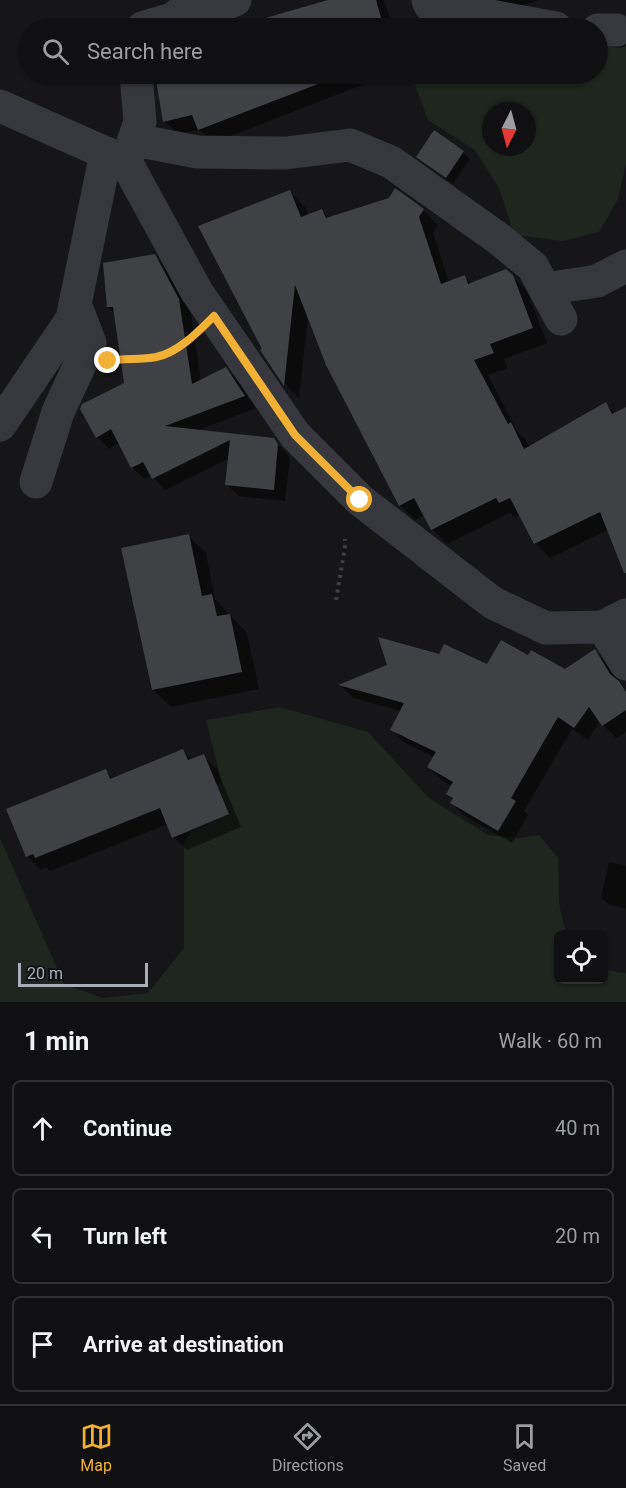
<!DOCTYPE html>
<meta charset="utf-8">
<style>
body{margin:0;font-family:Roboto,sans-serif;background:#1e1e20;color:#f1f3f6}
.controls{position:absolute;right:18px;bottom:18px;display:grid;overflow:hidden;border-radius:9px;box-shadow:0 2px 4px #0004}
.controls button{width:54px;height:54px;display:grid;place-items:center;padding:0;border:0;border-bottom:2px solid #303032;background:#101012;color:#f1f3f6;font:30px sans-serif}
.compass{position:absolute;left:482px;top:102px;width:54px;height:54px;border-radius:50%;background:#101012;box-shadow:0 2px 4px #0004;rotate:186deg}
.scale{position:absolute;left:18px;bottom:15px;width:130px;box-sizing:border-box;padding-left:6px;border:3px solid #a8adb8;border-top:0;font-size:16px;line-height:21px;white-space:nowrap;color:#a8adb8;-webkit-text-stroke:4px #111113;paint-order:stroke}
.stop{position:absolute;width:18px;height:18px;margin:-14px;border:4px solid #f2b134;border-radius:50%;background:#fff}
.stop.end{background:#f2b134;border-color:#fff;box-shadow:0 2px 6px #0008}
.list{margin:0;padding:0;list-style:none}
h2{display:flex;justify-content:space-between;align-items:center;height:78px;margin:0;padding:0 24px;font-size:26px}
h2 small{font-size:20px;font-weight:400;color:#9c9d9f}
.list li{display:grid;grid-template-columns:39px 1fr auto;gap:18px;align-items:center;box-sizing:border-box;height:96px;margin:0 12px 12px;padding:0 12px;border:2px solid #303032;border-radius:9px}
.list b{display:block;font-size:22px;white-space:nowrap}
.list em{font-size:20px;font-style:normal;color:#9c9d9f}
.icon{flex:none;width:33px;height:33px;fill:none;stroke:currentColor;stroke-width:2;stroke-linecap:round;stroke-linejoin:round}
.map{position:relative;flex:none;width:626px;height:1002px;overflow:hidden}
.search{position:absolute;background:#101012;box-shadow:0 2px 4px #0004;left:18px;right:18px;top:18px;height:66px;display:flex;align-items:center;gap:15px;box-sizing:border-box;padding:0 21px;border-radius:33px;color:#9c9d9f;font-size:22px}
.sheet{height:402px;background:#101012}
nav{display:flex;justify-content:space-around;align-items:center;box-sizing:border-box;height:84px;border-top:2px solid #303032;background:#101012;font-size:16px;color:#9c9d9f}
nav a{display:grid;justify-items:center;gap:3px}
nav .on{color:#f2b134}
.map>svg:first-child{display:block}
.green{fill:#1e261f;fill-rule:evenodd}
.shadow{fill:#0007}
.building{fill:#404145}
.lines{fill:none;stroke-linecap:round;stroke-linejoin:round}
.path{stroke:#3d3f44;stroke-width:4;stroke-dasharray:3 4.5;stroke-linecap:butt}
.minor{stroke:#37383d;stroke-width:33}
.route{stroke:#f2b134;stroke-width:8}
</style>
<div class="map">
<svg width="626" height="1002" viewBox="0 0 626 1002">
<rect width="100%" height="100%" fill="#161618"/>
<g class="green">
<path d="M 598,46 L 621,48 L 626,46 L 626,163 L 618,199 L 599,232 L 563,241 L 514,235 L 499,188 L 475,150 L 428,120 L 411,74 L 598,74 ZM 491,111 L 527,111 L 527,147 L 491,147 Z"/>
<polygon points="280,707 368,732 429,798 488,835 518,838 539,835 558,858 559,903 566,934 558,934 558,980 604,980 604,970 626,973 626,1002 0,1002 0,838 64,984 103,998 148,993 184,948 184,843 221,780 206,720"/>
</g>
<g class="shadow">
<polygon points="334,0 383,0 385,3 393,28 248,28 246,24"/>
<polygon points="497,0 538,0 518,7 501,4"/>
<polygon points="157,74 390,74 213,143 199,130 178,134 164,121"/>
<polygon points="463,152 470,159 453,184 418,157"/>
<polygon points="396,190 423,210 438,225 433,233 449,282 465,276 472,284 512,276 527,291 547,343 504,359 508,368 488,375 517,431 525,439 530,447 606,404 616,414 626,408 626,566 608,530 550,558 535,543 521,514 515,517 510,513 447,544 432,529 425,515 415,520 400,505 308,315 299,399 286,385 262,351 290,192 305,207 308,216 322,211 329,218 390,199"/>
<polygon points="154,256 167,268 191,312 201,381 226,369 238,381 256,408 196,431 273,439 290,457 285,501 239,496 226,484 230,458 165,490 151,475 144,479 132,467 120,442 109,449 97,437 125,384 115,314 108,307"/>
<polygon points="188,536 206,553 215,599 247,633 259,689 171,707 153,690"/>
<polygon points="595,651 608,664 626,690 626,732 616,738 600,721 588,740 572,729 524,811 528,815 512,843 465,816 452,803 454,800 448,794 452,786 442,780 428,767 434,757 405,743 392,730 401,711 353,698 341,686 388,666 440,656 488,666 528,657 565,671"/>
<polygon points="182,751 192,760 203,756 217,769 241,827 187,850 173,837 168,824 50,871 46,867 40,870 27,856 106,771 114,779"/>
<polygon points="609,862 626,866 626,909 608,904 601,898"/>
</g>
<g class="building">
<polygon points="328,0 376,0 384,28 246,28 244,24"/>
<polygon points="155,74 344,74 198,130 192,115 163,122"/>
<polygon points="434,130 464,151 446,178 416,157"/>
<polygon points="395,188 424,209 419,217 441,284 465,275 468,284 506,269 513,275 533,328 490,344 494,353 474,360 508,424 511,422 524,449 606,402 612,414 626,407 626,573 624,573 600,512 534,544 510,498 499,503 496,498 431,530 414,498 399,506 326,365 295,285 284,386 260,350 262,349 198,226 290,190 301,217 322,209 326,218 389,198"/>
<polygon points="155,254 179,299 192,384 226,367 245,396 165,426 274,438 278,444 274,490 225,485 230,440 152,479 143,462 131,468 111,429 96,438 80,409 82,404 124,383 113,307 107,307 103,263"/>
<polygon points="189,534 202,596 212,594 217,616 230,614 242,672 152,690 121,548"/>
<polygon points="378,637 439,654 444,644 487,664 501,640 528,655 531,650 565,669 595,649 610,674 619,681 626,692 626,710 602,726 589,707 574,728 558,717 511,798 516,801 498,831 450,803 453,798 446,794 453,782 427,767 436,752 390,730 404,703 338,685 387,665"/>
<polygon points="183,749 188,760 204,754 229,814 172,838 160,808 35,858 33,854 26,857 6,809 106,769 110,779"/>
</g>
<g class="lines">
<g class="path">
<polyline points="127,358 157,357 185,343"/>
<polyline points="336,600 345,547 345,539"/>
</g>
<g class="minor">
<polyline points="428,0 430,5 556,28"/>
<polyline points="175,18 206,11 235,0"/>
<polyline points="142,28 175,18 189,4"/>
<polyline points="598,30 617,30"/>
<polyline points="0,106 126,162 197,292 295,435 360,500 493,603 546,628 603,627 626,615"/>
<polyline points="134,140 198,152 286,153 350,145 391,162 499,239 533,267 561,319"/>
<polyline points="127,159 140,122 136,74"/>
<polyline points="545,289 597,281 626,266"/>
<polyline points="0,425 72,319 106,153"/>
<polyline points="36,482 58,412 90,343 75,304"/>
<polyline points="603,627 626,664"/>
</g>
</g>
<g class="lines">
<path class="route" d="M 108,361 C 124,358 140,360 156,357 C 178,353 199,331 214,316 L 295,435 L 360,500"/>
</g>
</svg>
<div class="controls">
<button><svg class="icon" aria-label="locate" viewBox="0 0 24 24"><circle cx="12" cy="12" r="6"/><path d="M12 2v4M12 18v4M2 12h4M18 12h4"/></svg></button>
</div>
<svg class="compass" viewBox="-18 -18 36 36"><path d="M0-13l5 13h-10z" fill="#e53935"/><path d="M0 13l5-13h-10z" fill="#9c9d9f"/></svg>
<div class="scale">20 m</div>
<div class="stop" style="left:360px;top:500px"></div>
<div class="stop end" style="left:108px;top:361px"></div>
<div class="search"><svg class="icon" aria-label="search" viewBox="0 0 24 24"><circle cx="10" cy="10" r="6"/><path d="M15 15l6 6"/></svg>Search here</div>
</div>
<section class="sheet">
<h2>1 min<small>Walk · 60 m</small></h2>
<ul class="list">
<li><svg class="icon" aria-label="ahead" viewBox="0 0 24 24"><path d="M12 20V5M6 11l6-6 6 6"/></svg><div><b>Continue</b></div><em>40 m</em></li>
<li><svg class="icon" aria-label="left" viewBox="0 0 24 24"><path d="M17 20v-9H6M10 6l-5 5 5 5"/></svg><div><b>Turn left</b></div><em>20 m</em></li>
<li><svg class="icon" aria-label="arrive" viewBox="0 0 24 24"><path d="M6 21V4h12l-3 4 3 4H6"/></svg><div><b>Arrive at destination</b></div></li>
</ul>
</section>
<nav>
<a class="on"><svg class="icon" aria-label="map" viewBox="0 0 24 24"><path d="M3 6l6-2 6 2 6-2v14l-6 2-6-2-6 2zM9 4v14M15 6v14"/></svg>Map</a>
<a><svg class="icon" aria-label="directions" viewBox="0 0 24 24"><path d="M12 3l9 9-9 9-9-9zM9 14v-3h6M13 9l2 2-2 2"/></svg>Directions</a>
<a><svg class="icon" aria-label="saved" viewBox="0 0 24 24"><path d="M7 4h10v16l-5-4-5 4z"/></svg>Saved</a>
</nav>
